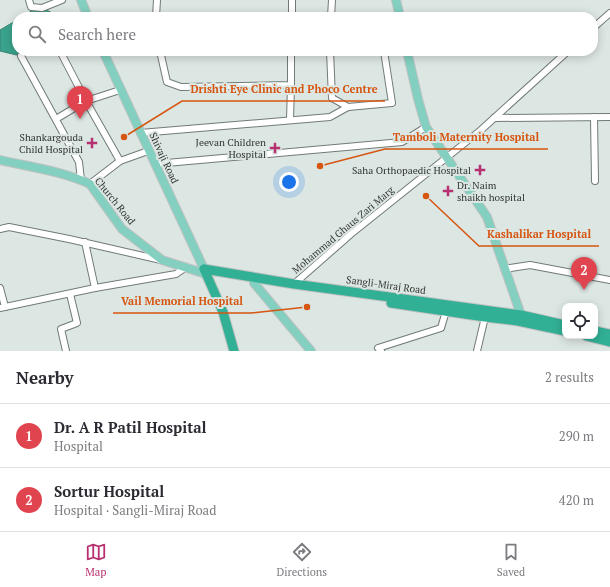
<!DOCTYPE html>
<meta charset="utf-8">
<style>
body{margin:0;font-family:"PT Serif",serif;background:#f7f7f7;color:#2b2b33}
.controls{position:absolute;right:12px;bottom:12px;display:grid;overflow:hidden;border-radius:8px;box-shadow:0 2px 10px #0003}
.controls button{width:36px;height:36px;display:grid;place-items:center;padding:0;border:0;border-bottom:1px solid #e1e1e2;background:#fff;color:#2b2b33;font:20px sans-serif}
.you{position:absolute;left:289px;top:182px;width:14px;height:14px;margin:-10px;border:3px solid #fff;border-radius:50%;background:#1a73e8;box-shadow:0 0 0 6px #1a73e833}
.badge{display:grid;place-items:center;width:26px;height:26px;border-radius:50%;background:#b73070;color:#fff;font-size:13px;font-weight:700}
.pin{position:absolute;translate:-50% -33px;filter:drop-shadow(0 1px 2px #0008)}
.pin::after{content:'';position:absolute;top:21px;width:14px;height:12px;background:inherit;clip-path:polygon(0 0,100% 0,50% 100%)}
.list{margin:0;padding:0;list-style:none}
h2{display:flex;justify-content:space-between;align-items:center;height:52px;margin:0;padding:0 16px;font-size:17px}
h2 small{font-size:13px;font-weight:400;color:#7c7c81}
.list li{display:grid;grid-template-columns:26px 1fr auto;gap:12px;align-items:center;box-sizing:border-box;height:64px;padding:0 16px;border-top:1px solid #e1e1e2}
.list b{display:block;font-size:15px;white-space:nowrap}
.list p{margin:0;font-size:13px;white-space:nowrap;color:#7c7c81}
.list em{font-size:13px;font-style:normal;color:#7c7c81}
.icon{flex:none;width:22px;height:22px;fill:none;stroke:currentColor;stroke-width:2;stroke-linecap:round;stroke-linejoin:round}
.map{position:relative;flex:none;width:610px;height:351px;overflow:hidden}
.search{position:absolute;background:#fff;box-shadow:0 2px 10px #0003;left:12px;right:12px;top:12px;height:44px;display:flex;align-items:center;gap:10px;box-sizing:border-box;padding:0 14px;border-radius:16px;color:#7c7c81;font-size:15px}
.sheet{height:180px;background:#fff}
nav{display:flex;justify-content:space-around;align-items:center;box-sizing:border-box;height:56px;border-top:1px solid #e1e1e2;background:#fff;font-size:11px;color:#7c7c81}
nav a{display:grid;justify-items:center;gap:2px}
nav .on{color:#b73070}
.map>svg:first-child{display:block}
.water{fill:#3aa38d;stroke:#388272}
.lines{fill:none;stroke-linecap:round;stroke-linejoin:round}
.minor-casing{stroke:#727a78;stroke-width:8}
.major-casing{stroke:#c2c2c2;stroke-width:10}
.highway-casing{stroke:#c2c2c2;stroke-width:11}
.minor{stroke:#fff;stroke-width:6}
.major{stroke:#83d0c0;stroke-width:8}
.highway{stroke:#31b096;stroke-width:9}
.poi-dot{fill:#b73070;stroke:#dce6e3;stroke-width:1.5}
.labels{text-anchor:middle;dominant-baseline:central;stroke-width:4;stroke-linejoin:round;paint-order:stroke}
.poi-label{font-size:10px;fill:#323534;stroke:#dce6e3;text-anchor:end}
.street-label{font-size:10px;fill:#323534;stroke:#dce6e3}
.leader{fill:none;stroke:#d65510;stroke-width:1.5}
.callout-dot{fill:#d65510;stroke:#dce6e3;stroke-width:1.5}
.callout-label{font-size:11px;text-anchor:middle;font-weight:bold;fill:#d65510;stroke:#dce6e3;stroke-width:4;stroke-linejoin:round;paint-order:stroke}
</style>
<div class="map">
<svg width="610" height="351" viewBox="0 0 610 351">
<rect width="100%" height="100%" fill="#dce6e3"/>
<g class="water">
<path d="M 37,8 C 44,9 52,11 56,17 L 21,17 Z"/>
<polygon points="17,20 17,51 29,51 21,56 0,51 0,30"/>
</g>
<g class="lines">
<g class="minor-casing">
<g id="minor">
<polyline points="29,0 31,7 42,8 62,0"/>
<polyline points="156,17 157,0"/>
<polyline points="292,17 292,0"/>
<polyline points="331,17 332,0"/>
<polyline points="593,28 610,13"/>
<polyline points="60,51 86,101 120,161"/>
<polyline points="160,51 167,82 181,87 291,85 291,51"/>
<polyline points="330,51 332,98 348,107"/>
<polyline points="21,56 79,162 81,180"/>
<polyline points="594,117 595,181"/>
<polyline points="494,118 610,117"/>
<polyline points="56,119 86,101 120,90"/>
<polyline points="290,120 291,85"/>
<polyline points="140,133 330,117 348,107 392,103 384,51"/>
<polyline points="155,164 402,142 426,127"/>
<polyline points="90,184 120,161 148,151"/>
<polyline points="0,229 9,227 69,239 161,260"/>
<polyline points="85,242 95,288"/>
<polyline points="504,269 530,265 610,280"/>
<polyline points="294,284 351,234 481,130 568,51"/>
<polyline points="0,288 5,307"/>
<polyline points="0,308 95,288 176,274 186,267"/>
<polyline points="66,351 61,329 77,323 70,294"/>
<polyline points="381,351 378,348 441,328 446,311"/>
<polyline points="477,351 485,317"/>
</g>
</g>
<g class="major-casing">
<g id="major">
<polyline points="81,0 88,17"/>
<polyline points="396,0 400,17"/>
<polyline points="103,51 204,269"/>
<polyline points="407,51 418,99 426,127 487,217 521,315 518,320"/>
<path d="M 0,160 C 30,167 62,171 90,184 L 122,229 L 162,260 L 206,274"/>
<polyline points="254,283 311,351"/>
</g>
</g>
<g class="highway-casing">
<g id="highway">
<polyline points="204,269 294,284 521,315 565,325"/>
<polyline points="204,269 223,312 234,351"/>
<polyline points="391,303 485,317 518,321 565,331"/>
<polyline points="595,331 610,334"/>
<polyline points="586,336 610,342"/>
</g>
</g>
<use href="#minor" class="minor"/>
<use href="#major" class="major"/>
<use href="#highway" class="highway"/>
</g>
<g class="poi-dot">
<path d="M90 137h4v4h4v4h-4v4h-4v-4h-4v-4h4z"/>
<path d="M273 142h4v4h4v4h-4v4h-4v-4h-4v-4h4z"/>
<path d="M478 164h4v4h4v4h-4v4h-4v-4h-4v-4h4z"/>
<path d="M446 185h4v4h4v4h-4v4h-4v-4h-4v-4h4z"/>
</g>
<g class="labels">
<g class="poi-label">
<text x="83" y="137">Shankargouda<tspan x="83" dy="12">Child Hospital</tspan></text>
<text x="266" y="142">Jeevan Children<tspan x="266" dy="12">Hospital</tspan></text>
<text x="471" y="170">Saha Orthopaedic Hospital</text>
<text x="457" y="185" text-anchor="start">Dr. Naim<tspan x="457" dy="12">shaikh hospital</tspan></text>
</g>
<g class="street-label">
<text transform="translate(164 158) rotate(65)">Shivaji Road</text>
<text transform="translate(115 201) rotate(51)">Church Road</text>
<text transform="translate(343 230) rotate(-40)">Mohammad Ghaus Zari Marg</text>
<text transform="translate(386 285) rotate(8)">Sangli-Miraj Road</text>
</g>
</g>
<path class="leader" d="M124 137L182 101H385M320 166L385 149H548M426 196L479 246H599M307 307L251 313H113"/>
<g class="callout-dot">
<circle cx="124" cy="137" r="4"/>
<circle cx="320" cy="166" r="4"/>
<circle cx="426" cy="196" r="4"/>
<circle cx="307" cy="307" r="4"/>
</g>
<g class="callout-label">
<text x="284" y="93">Drishti Eye Clinic and Phoco Centre</text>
<text x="466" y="141">Tamboli Maternity Hospital</text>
<text x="539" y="238">Kashalikar Hospital</text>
<text x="182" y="305">Vail Memorial Hospital</text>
</g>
</svg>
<div class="controls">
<button><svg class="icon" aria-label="locate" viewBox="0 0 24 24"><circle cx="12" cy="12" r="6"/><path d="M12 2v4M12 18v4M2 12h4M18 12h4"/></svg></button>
</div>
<div class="you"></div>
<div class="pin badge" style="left:80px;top:119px;background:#e0444e">1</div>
<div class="pin badge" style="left:584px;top:290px;background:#e0444e">2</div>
<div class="search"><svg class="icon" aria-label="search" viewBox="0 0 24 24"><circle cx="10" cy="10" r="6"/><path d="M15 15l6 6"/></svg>Search here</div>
</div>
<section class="sheet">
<h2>Nearby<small>2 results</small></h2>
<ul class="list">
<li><span class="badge" style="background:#e0444e">1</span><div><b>Dr. A R Patil Hospital</b><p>Hospital</p></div><em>290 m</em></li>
<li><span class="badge" style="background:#e0444e">2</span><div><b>Sortur Hospital</b><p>Hospital · Sangli-Miraj Road</p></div><em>420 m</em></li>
</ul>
</section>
<nav>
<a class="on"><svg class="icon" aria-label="map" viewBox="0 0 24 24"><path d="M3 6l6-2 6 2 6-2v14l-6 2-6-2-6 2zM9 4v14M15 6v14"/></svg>Map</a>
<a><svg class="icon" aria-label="directions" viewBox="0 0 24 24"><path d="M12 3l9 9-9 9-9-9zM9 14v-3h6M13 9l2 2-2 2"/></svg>Directions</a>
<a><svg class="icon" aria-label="saved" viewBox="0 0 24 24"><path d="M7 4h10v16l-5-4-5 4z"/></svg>Saved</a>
</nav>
